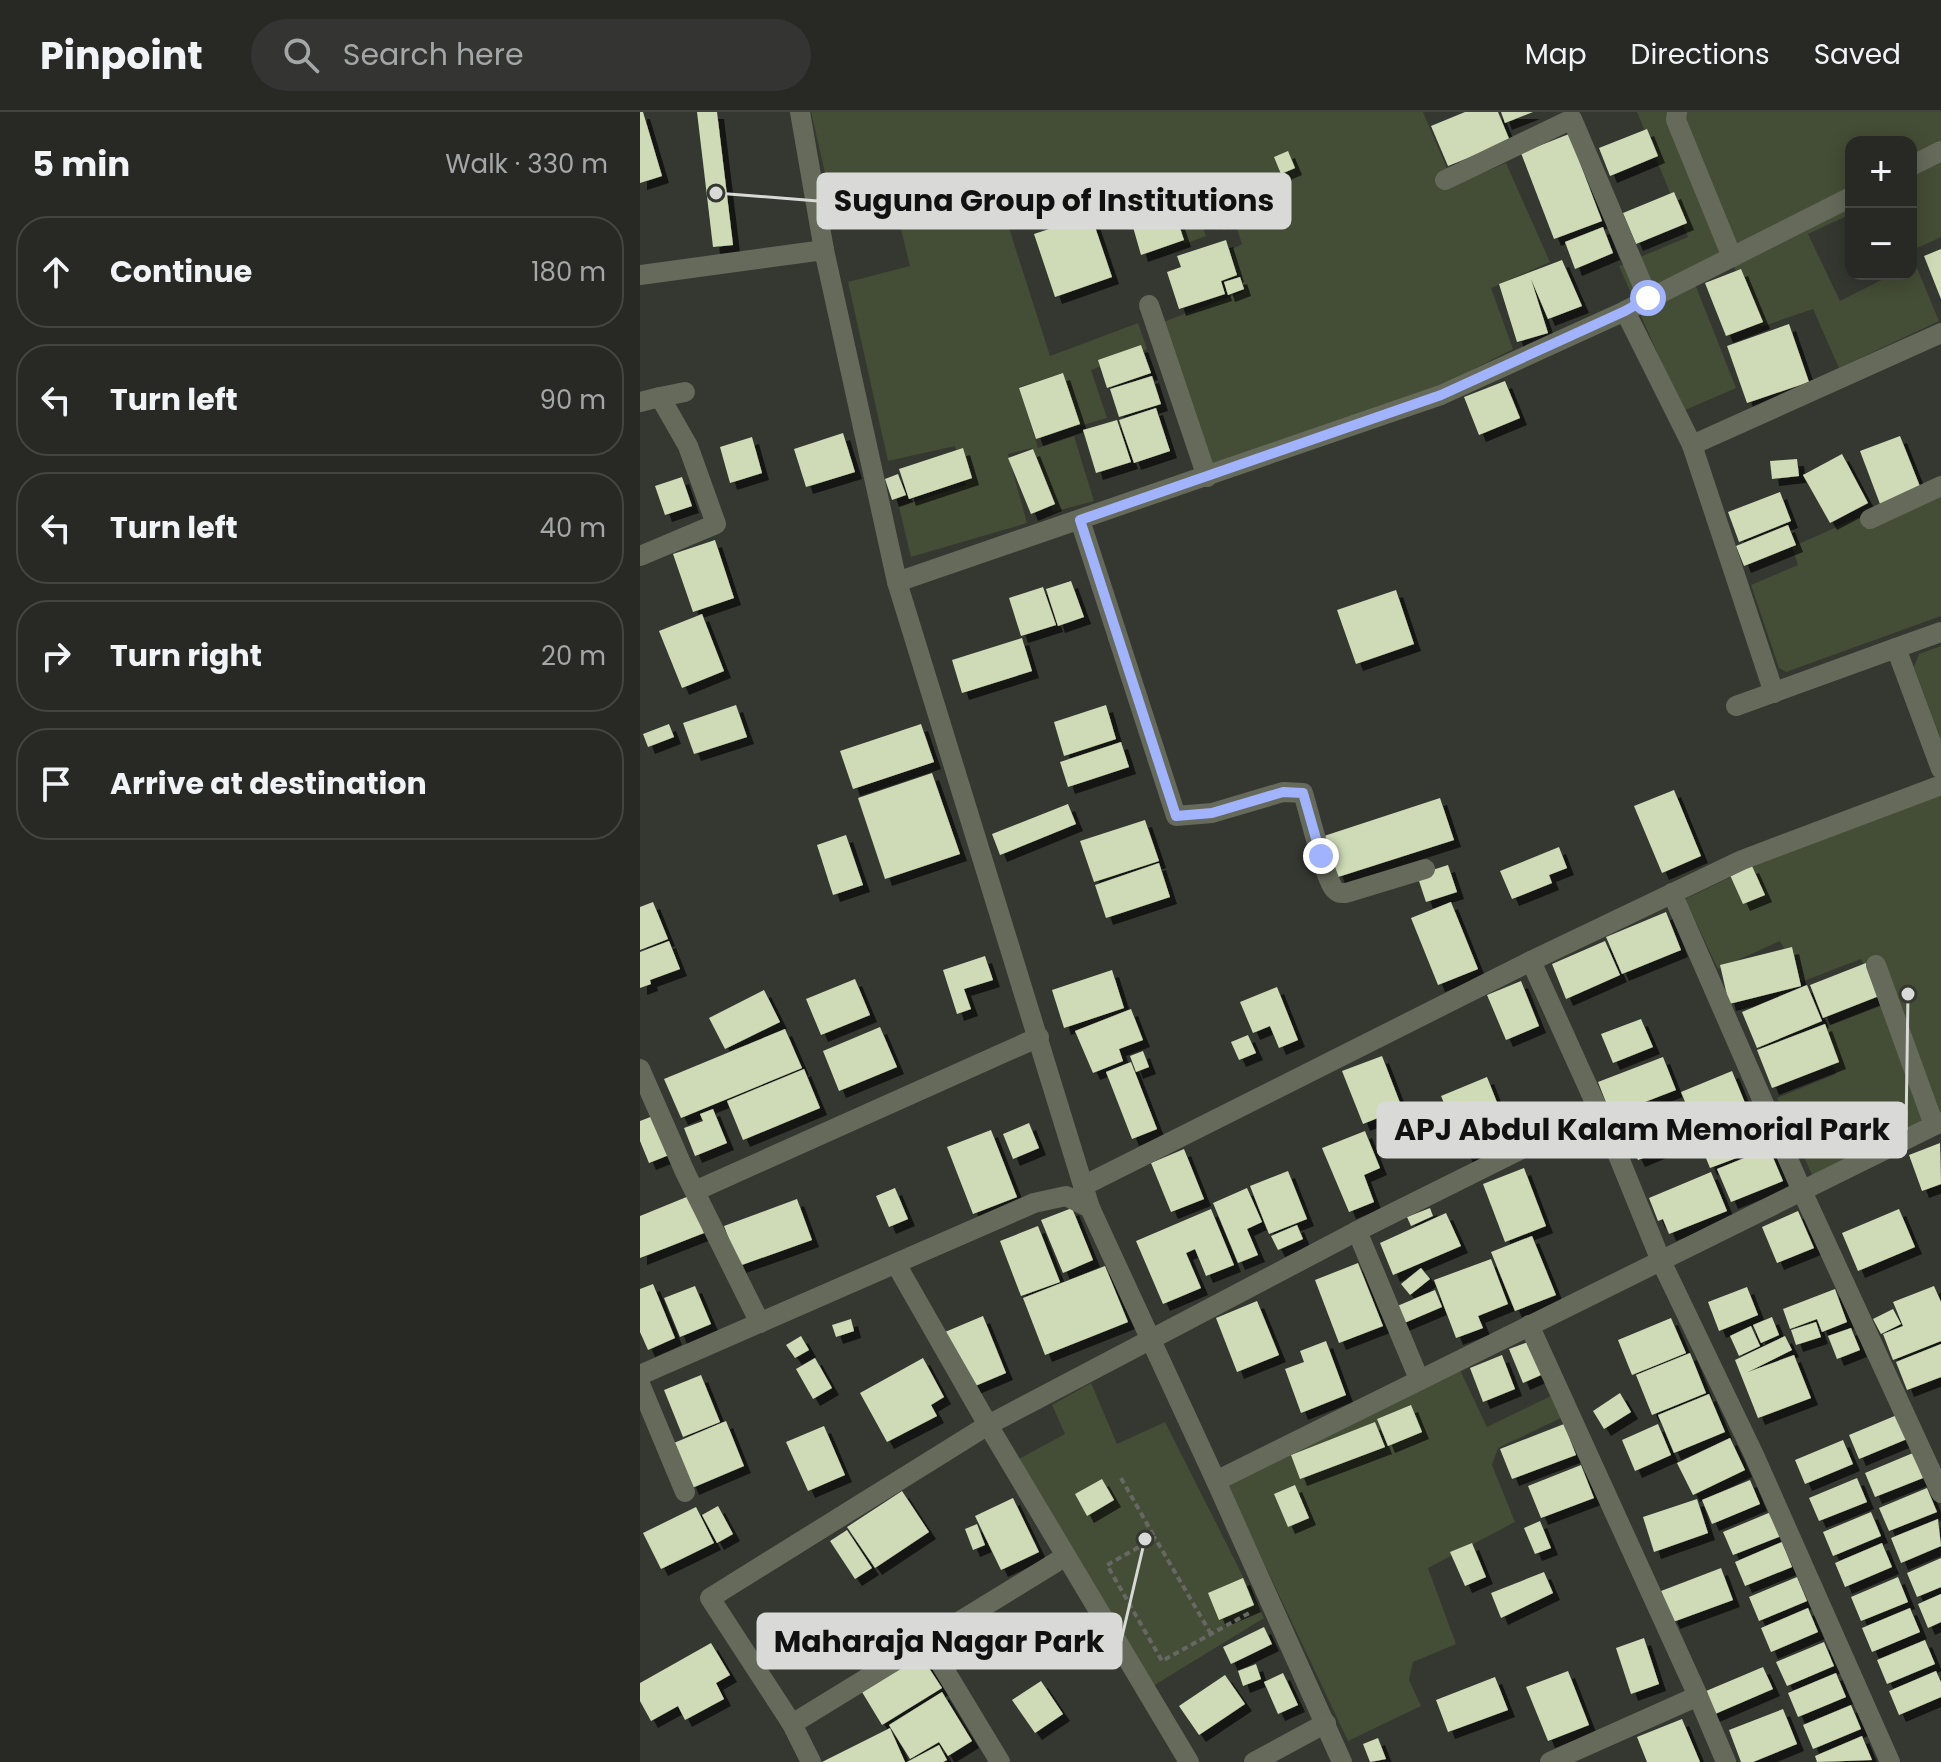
<!DOCTYPE html>
<meta charset="utf-8">
<style>
body{margin:0;font-family:Poppins,sans-serif;background:#343532;color:#f1f3f6}
.controls{position:absolute;right:24px;top:24px;display:grid;overflow:hidden;border-radius:16px;box-shadow:0 4px 20px #0003}
.controls button{width:72px;height:72px;display:grid;place-items:center;padding:0;border:0;border-bottom:2px solid #444542;background:#282925;color:#f1f3f6;font:40px sans-serif}
.stop{position:absolute;width:24px;height:24px;margin:-18px;border:6px solid #a1b3fd;border-radius:50%;background:#fff}
.stop.end{background:#a1b3fd;border-color:#fff;box-shadow:0 2px 8px #0008}
.list{margin:0;padding:0;list-style:none}
h2{display:flex;justify-content:space-between;align-items:center;height:104px;margin:0;padding:0 32px;font-size:34px}
h2 small{font-size:26px;font-weight:400;color:#a5a6a7}
.list li{display:grid;grid-template-columns:52px 1fr auto;gap:24px;align-items:center;box-sizing:border-box;height:112px;margin:0 16px 16px;padding:0 16px;border:2px solid #444542;border-radius:32px}
.list b{display:block;font-size:30px;white-space:nowrap}
.list em{font-size:26px;font-style:normal;color:#a5a6a7}
.icon{flex:none;width:44px;height:44px;fill:none;stroke:currentColor;stroke-width:2;stroke-linecap:round;stroke-linejoin:round}
.map{position:relative;flex:none;width:1301px;height:1650px;overflow:hidden}
header{display:flex;align-items:center;gap:48px;box-sizing:border-box;height:112px;padding:0 40px;background:#282925;border-bottom:2px solid #444542}
header strong{font-size:38px}
nav{display:flex;gap:44px;margin-inline-start:auto;font-size:28px}
.search{width:560px;height:72px;background:#343532;display:flex;align-items:center;gap:20px;box-sizing:border-box;padding:0 28px;border-radius:44px;color:#a5a6a7;font-size:30px}
main{display:flex}
aside{flex:1;background:#282925}
.map>svg:first-child{display:block}
.green{fill:#444d35}
.building{fill:#cedbb6;filter:url(#shadow)}
.lines{fill:none;stroke-linecap:round;stroke-linejoin:round}
.path{stroke:#676863;stroke-width:4;stroke-dasharray:6 4;stroke-linecap:butt}
.minor{stroke:#656a5b;stroke-width:20}
.route{stroke:#a1b3fd;stroke-width:10}
.leader{fill:none;stroke:#d9dad7;stroke-width:3}
.callout-dot{fill:#d9dad7;stroke:#353731;stroke-width:3}
.callout{fill:#d9dad7;stroke:#d9dad7;stroke-width:3}
.callout-label{font-size:30px;text-anchor:middle;font-weight:bold;fill:#111}
</style>
<header>
<strong>Pinpoint</strong>
<div class="search"><svg class="icon" aria-label="search" viewBox="0 0 24 24"><circle cx="10" cy="10" r="6"/><path d="M15 15l6 6"/></svg>Search here</div>
<nav><a>Map</a><a>Directions</a><a>Saved</a></nav>
</header>
<main>
<aside>
<h2>5 min<small>Walk · 330 m</small></h2>
<ul class="list">
<li><svg class="icon" aria-label="ahead" viewBox="0 0 24 24"><path d="M12 20V5M6 11l6-6 6 6"/></svg><div><b>Continue</b></div><em>180 m</em></li>
<li><svg class="icon" aria-label="left" viewBox="0 0 24 24"><path d="M17 20v-9H6M10 6l-5 5 5 5"/></svg><div><b>Turn left</b></div><em>90 m</em></li>
<li><svg class="icon" aria-label="left" viewBox="0 0 24 24"><path d="M17 20v-9H6M10 6l-5 5 5 5"/></svg><div><b>Turn left</b></div><em>40 m</em></li>
<li><svg class="icon" aria-label="right" viewBox="0 0 24 24"><path d="M7 20v-9h11M14 6l5 5-5 5"/></svg><div><b>Turn right</b></div><em>20 m</em></li>
<li><svg class="icon" aria-label="arrive" viewBox="0 0 24 24"><path d="M6 21V4h12l-3 4 3 4H6"/></svg><div><b>Arrive at destination</b></div></li>
</ul>
</aside>
<div class="map">
<svg width="1301" height="1650" viewBox="0 0 1301 1650">
<defs>
<filter id="shadow"><feDropShadow dx="7" dy="7" stdDeviation="0" flood-color="#0009"/></filter>
</defs>
<rect width="100%" height="100%" fill="#353731"/>
<g class="green">
<polygon points="171,0 783,0 814,73 866,51 910,150 851,176 873,237 793,278 573,357 523,210 603,180 590,138 602,132 596,114 584,118 578,106 561,110 566,124 544,132 525,80 455,111 449,94 369,116 410,244 498,211 507,237 451,258 467,306 433,316 414,264 379,275 398,336 434,324 454,389 413,400 392,336 368,342 387,411 271,445 259,395 326,373 315,334 248,349 208,170 270,154 249,69 190,83"/>
<polygon points="997,0 1301,0 1301,125 1275,137 1271,128 1271,30 1211,30 1211,102 1168,122 1200,189 1253,162 1271,162 1271,153 1275,151 1299,209 1199,256 1173,197 1121,215 1094,155 1055,172 1096,276 1043,299 979,154 1048,125"/>
<polygon points="1301,368 1301,504 1146,560 1139,556 1111,473 1158,453 1152,435"/>
<polygon points="1301,534 1301,628 1274,555 1279,542"/>
<polygon points="1301,681 1301,1001 1173,1065 1137,986 1196,962 1178,918 1241,894 1221,847 1161,870 1140,829 1078,857 1045,787 1122,750"/>
<polygon points="820,1258 847,1315 911,1284 921,1306 858,1336 852,1353 875,1410 788,1456 816,1532 773,1550 769,1568 781,1594 708,1629 586,1371"/>
<polygon points="451,1271 477,1332 525,1310 624,1506 513,1574 377,1348 425,1322 412,1293"/>
</g>
<g class="building">
<polygon points="0,0 3,0 22,64 0,71"/>
<polygon points="57,0 77,0 93,133 73,135"/>
<polygon points="825,0 858,0 870,29 808,54 791,14"/>
<polygon points="861,0 893,0 865,11"/>
<polygon points="1007,17 1018,44 970,64 959,36"/>
<polygon points="929,22 962,109 914,127 881,41"/>
<polygon points="648,39 655,56 641,62 634,45"/>
<polygon points="526,74 544,128 501,143 493,115 504,112 495,84"/>
<polygon points="1034,80 1047,111 996,132 983,101"/>
<polygon points="451,103 472,165 415,185 394,122"/>
<polygon points="963,115 973,141 935,157 925,130"/>
<polygon points="586,128 597,163 581,169 585,182 539,197 527,160 541,155 537,144"/>
<polygon points="1301,137 1301,187 1284,144"/>
<polygon points="922,148 942,194 908,207 891,167 908,221 877,230 859,172"/>
<polygon points="1101,157 1123,210 1086,224 1065,171"/>
<polygon points="600,165 604,177 588,183 584,170"/>
<polygon points="1149,212 1169,270 1107,291 1087,234"/>
<polygon points="501,233 511,261 467,276 458,248"/>
<polygon points="423,261 440,312 396,327 379,276"/>
<polygon points="512,264 521,292 479,305 470,277"/>
<polygon points="865,269 880,306 839,323 824,285"/>
<polygon points="516,296 530,339 494,351 479,308"/>
<polygon points="477,308 491,350 456,361 443,318"/>
<polygon points="203,321 215,360 166,375 154,337"/>
<polygon points="1260,324 1281,377 1240,392 1220,339"/>
<polygon points="112,325 122,361 90,371 80,335"/>
<polygon points="323,336 332,366 269,387 259,357"/>
<polygon points="393,337 415,392 391,402 368,346"/>
<polygon points="1202,342 1228,391 1190,411 1163,363"/>
<polygon points="1157,347 1159,364 1132,367 1130,349"/>
<polygon points="258,362 266,383 252,388 245,367"/>
<polygon points="42,365 52,394 25,403 15,374"/>
<polygon points="1140,380 1151,409 1099,430 1088,400"/>
<polygon points="1148,413 1156,433 1104,454 1096,434"/>
<polygon points="75,428 94,486 53,500 33,442"/>
<polygon points="431,469 444,505 418,514 406,477"/>
<polygon points="403,475 416,513 381,524 369,486"/>
<polygon points="756,478 774,532 716,552 697,498"/>
<polygon points="62,502 84,559 42,576 19,519"/>
<polygon points="382,526 392,559 322,581 312,548"/>
<polygon points="96,593 107,625 54,642 43,611"/>
<polygon points="466,593 476,627 424,644 414,610"/>
<polygon points="29,612 34,625 8,635 3,622"/>
<polygon points="281,612 294,650 213,677 200,639"/>
<polygon points="481,630 489,655 428,675 420,650"/>
<polygon points="292,661 320,742 245,767 218,686"/>
<polygon points="1034,678 1061,744 1022,761 994,694"/>
<polygon points="800,686 814,728 698,765 684,724"/>
<polygon points="428,692 436,712 360,743 352,722"/>
<polygon points="505,708 519,749 454,770 440,729"/>
<polygon points="206,723 223,773 193,783 177,733"/>
<polygon points="919,735 927,756 909,763 912,771 872,787 860,759"/>
<polygon points="519,751 530,785 466,806 455,773"/>
<polygon points="808,753 817,780 786,790 777,763"/>
<polygon points="1112,754 1125,783 1103,792 1090,763"/>
<polygon points="13,790 28,827 0,838 0,795"/>
<polygon points="811,790 838,857 798,873 771,806"/>
<polygon points="1026,800 1041,838 982,862 966,825"/>
<polygon points="29,829 40,857 10,868 11,872 0,876 0,840"/>
<polygon points="965,829 980,863 926,887 912,852"/>
<polygon points="1152,835 1161,874 1089,892 1080,853"/>
<polygon points="345,844 353,868 324,877 331,897 317,902 303,858"/>
<polygon points="1226,851 1239,884 1183,906 1170,873"/>
<polygon points="472,858 484,896 424,916 412,878"/>
<polygon points="215,867 230,903 181,923 166,887"/>
<polygon points="881,869 899,914 866,928 847,883"/>
<polygon points="1167,873 1182,909 1117,936 1102,900"/>
<polygon points="637,875 658,928 639,936 630,914 613,921 600,890"/>
<polygon points="124,878 140,910 85,937 69,906"/>
<polygon points="491,897 503,928 479,937 483,949 453,961 435,919"/>
<polygon points="1001,907 1013,935 973,951 961,922"/>
<polygon points="1185,912 1199,950 1132,976 1117,938"/>
<polygon points="240,915 257,955 199,979 183,939"/>
<polygon points="145,917 162,956 41,1006 24,967"/>
<polygon points="608,923 616,941 599,948 591,930"/>
<polygon points="503,939 509,955 496,960 490,944"/>
<polygon points="742,944 762,996 723,1012 702,959"/>
<polygon points="1023,945 1036,978 971,1003 958,970"/>
<polygon points="491,950 517,1017 492,1027 466,960"/>
<polygon points="164,957 180,996 103,1028 87,989"/>
<polygon points="1092,959 1105,991 1054,1012 1041,980"/>
<polygon points="847,965 871,1026 826,1044 801,984"/>
<polygon points="1116,994 1131,1033 1070,1056 1057,1024 998,1048 988,1027 1047,1002 1054,1018"/>
<polygon points="73,997 87,1031 55,1044 44,1016 63,1009 60,1002"/>
<polygon points="13,1004 29,1043 9,1051 0,1029 0,1009"/>
<polygon points="389,1011 399,1036 373,1047 363,1022"/>
<polygon points="351,1018 377,1085 333,1102 307,1035"/>
<polygon points="725,1019 740,1056 724,1063 734,1090 709,1100 682,1036"/>
<polygon points="1300,1031 1301,1072 1282,1079 1269,1043"/>
<polygon points="1129,1036 1143,1069 1091,1090 1077,1057"/>
<polygon points="544,1037 564,1087 531,1100 511,1051"/>
<polygon points="884,1056 906,1114 865,1130 843,1072"/>
<polygon points="648,1059 667,1107 629,1122 610,1074"/>
<polygon points="1071,1060 1087,1099 1029,1122 1023,1107 1018,1109 1009,1086"/>
<polygon points="255,1076 268,1107 249,1115 236,1084"/>
<polygon points="607,1076 622,1110 607,1117 618,1143 598,1151 573,1091"/>
<polygon points="49,1084 64,1121 0,1146 0,1104"/>
<polygon points="157,1087 172,1128 99,1154 84,1114"/>
<polygon points="432,1096 453,1148 423,1161 401,1108"/>
<polygon points="790,1096 793,1104 771,1114 767,1105"/>
<polygon points="571,1097 594,1153 566,1164 555,1137 546,1141 561,1176 523,1192 496,1129"/>
<polygon points="1259,1097 1275,1135 1218,1159 1202,1121"/>
<polygon points="1158,1099 1174,1136 1137,1151 1122,1115"/>
<polygon points="806,1101 821,1134 753,1163 740,1131"/>
<polygon points="657,1113 663,1127 638,1138 631,1124"/>
<polygon points="398,1114 420,1170 381,1184 360,1129"/>
<polygon points="892,1124 916,1183 875,1199 851,1140"/>
<polygon points="851,1147 868,1192 838,1204 843,1216 816,1226 794,1168"/>
<polygon points="718,1151 743,1214 699,1231 675,1168"/>
<polygon points="465,1154 488,1210 405,1243 383,1186"/>
<polygon points="781,1156 790,1167 770,1183 761,1172"/>
<polygon points="13,1172 35,1226 8,1238 0,1220 0,1177"/>
<polygon points="55,1174 71,1212 40,1225 24,1186"/>
<polygon points="1294,1174 1301,1190 1301,1229 1253,1248 1243,1222 1263,1214 1253,1190"/>
<polygon points="1107,1175 1118,1203 1079,1219 1068,1190"/>
<polygon points="1195,1177 1207,1210 1182,1220 1177,1207 1150,1217 1143,1197"/>
<polygon points="795,1178 802,1195 762,1212 755,1195"/>
<polygon points="617,1189 639,1243 597,1260 576,1206"/>
<polygon points="1253,1197 1261,1212 1241,1222 1233,1207"/>
<polygon points="343,1204 366,1261 328,1277 305,1220"/>
<polygon points="1132,1205 1139,1223 1121,1231 1113,1213"/>
<polygon points="1031,1206 1046,1241 992,1263 978,1228"/>
<polygon points="211,1207 214,1219 196,1225 192,1213"/>
<polygon points="1176,1210 1181,1225 1156,1233 1151,1218"/>
<polygon points="1111,1214 1120,1234 1099,1244 1090,1224"/>
<polygon points="1211,1216 1220,1238 1197,1247 1188,1224"/>
<polygon points="161,1224 169,1238 155,1246 146,1233"/>
<polygon points="1145,1224 1152,1238 1108,1260 1154,1243 1171,1286 1118,1306 1095,1248"/>
<polygon points="686,1229 706,1283 661,1301 645,1257 664,1250 660,1239"/>
<polygon points="888,1230 901,1263 883,1271 869,1237"/>
<polygon points="1301,1232 1301,1265 1267,1278 1256,1250"/>
<polygon points="1050,1241 1066,1281 1012,1303 996,1263"/>
<polygon points="862,1243 875,1277 843,1290 830,1256"/>
<polygon points="175,1246 192,1276 173,1287 156,1257"/>
<polygon points="283,1246 304,1285 291,1293 297,1304 247,1330 220,1281"/>
<polygon points="61,1263 80,1310 43,1325 24,1278"/>
<polygon points="980,1281 991,1300 964,1317 953,1299"/>
<polygon points="1069,1282 1085,1320 1034,1341 1018,1303"/>
<polygon points="771,1293 782,1320 748,1334 737,1307"/>
<polygon points="1257,1303 1267,1327 1219,1347 1209,1323"/>
<polygon points="86,1309 104,1354 52,1376 34,1331"/>
<polygon points="735,1310 745,1335 660,1367 651,1343"/>
<polygon points="924,1312 936,1343 872,1367 860,1337"/>
<polygon points="1018,1312 1031,1343 995,1359 982,1328"/>
<polygon points="184,1314 205,1363 168,1379 146,1330"/>
<polygon points="1090,1326 1105,1358 1053,1383 1037,1351"/>
<polygon points="1203,1328 1213,1352 1165,1372 1155,1348"/>
<polygon points="1273,1341 1283,1366 1235,1385 1225,1361"/>
<polygon points="941,1353 954,1386 901,1406 888,1374"/>
<polygon points="1217,1366 1227,1390 1179,1409 1169,1386"/>
<polygon points="462,1367 474,1388 447,1404 435,1382"/>
<polygon points="1110,1368 1120,1392 1072,1412 1062,1388"/>
<polygon points="655,1373 669,1406 648,1415 634,1382"/>
<polygon points="1287,1376 1297,1400 1249,1419 1239,1396"/>
<polygon points="262,1379 289,1420 235,1456 207,1415"/>
<polygon points="373,1386 399,1440 361,1458 335,1404"/>
<polygon points="1057,1387 1068,1421 1014,1440 1003,1405"/>
<polygon points="78,1394 93,1422 77,1431 62,1403"/>
<polygon points="56,1395 74,1431 21,1457 3,1421"/>
<polygon points="1131,1400 1141,1424 1093,1443 1083,1420"/>
<polygon points="1231,1400 1241,1424 1193,1444 1183,1420"/>
<polygon points="1298,1407 1301,1434 1261,1451 1251,1426"/>
<polygon points="900,1409 911,1436 895,1442 884,1416"/>
<polygon points="337,1412 345,1433 333,1438 325,1417"/>
<polygon points="207,1418 232,1456 215,1467 190,1429"/>
<polygon points="1142,1430 1152,1455 1105,1474 1095,1450"/>
<polygon points="832,1431 846,1465 825,1474 810,1440"/>
<polygon points="1242,1431 1252,1455 1205,1475 1195,1451"/>
<polygon points="1301,1446 1301,1475 1277,1485 1267,1461"/>
<polygon points="1081,1456 1093,1488 1033,1510 1021,1479"/>
<polygon points="904,1460 913,1481 861,1506 851,1481"/>
<polygon points="1157,1465 1167,1489 1119,1509 1109,1485"/>
<polygon points="1258,1465 1268,1490 1221,1509 1211,1485"/>
<polygon points="603,1466 614,1493 579,1508 568,1481"/>
<polygon points="1301,1482 1301,1510 1288,1516 1278,1492"/>
<polygon points="1168,1496 1178,1520 1131,1540 1121,1516"/>
<polygon points="1270,1496 1280,1520 1232,1540 1222,1516"/>
<polygon points="624,1515 632,1532 591,1552 583,1535"/>
<polygon points="1004,1526 1019,1572 991,1582 976,1536"/>
<polygon points="1285,1528 1295,1552 1247,1572 1237,1548"/>
<polygon points="1184,1530 1194,1554 1147,1574 1136,1550"/>
<polygon points="71,1531 90,1563 76,1571 84,1587 45,1608 38,1594 11,1609 0,1589 0,1571"/>
<polygon points="281,1544 302,1576 242,1613 222,1580"/>
<polygon points="616,1552 621,1567 603,1574 598,1559"/>
<polygon points="1123,1555 1133,1577 1068,1605 1059,1582"/>
<polygon points="928,1559 949,1613 908,1629 886,1575"/>
<polygon points="1296,1559 1301,1570 1301,1585 1259,1603 1249,1579"/>
<polygon points="643,1561 658,1593 638,1602 624,1570"/>
<polygon points="1196,1561 1206,1585 1158,1605 1148,1581"/>
<polygon points="585,1563 605,1592 559,1623 539,1594"/>
<polygon points="855,1565 868,1598 808,1620 796,1588"/>
<polygon points="401,1569 423,1602 395,1621 372,1588"/>
<polygon points="302,1580 332,1629 308,1644 299,1630 270,1647 249,1613"/>
<polygon points="1211,1593 1221,1617 1173,1637 1163,1613"/>
<polygon points="1143,1597 1157,1632 1113,1650 1101,1650 1089,1618"/>
<polygon points="1042,1607 1060,1650 1007,1650 997,1625"/>
<polygon points="250,1616 265,1650 182,1650"/>
<polygon points="1222,1624 1232,1648 1177,1650 1175,1644"/>
<polygon points="738,1626 746,1647 730,1650 723,1632"/>
<polygon points="299,1633 307,1648 303,1650 267,1650"/>
</g>
<g class="lines">
<g class="path">
<polyline points="481,1366 515,1426"/>
<polyline points="571,1522 515,1426 467,1453 522,1549 611,1500"/>
</g>
<g class="minor">
<polyline points="160,0 184,138 257,470 450,1096"/>
<polyline points="1037,0 1036,8 1092,145"/>
<polyline points="1271,54 1301,39"/>
<polyline points="805,68 932,7 1008,186"/>
<polyline points="0,163 184,138"/>
<polyline points="509,193 567,365"/>
<polyline points="985,199 1052,333 1301,221"/>
<polyline points="20,285 45,280"/>
<polyline points="0,290 20,285 48,334 76,412 0,444"/>
<polyline points="1052,333 1134,581"/>
<polyline points="1230,407 1301,374"/>
<path d="M 440,408 L 536,704 L 572,701 L 643,680 L 663,681 C 669,700 684,764 694,777 C 699,782 700,781 706,781 L 785,757"/>
<polyline points="257,470 801,283 985,199 1211,85"/>
<polyline points="1256,536 1301,520"/>
<polyline points="1096,594 1256,536 1301,657"/>
<polyline points="1032,781 1162,1079 1301,1381"/>
<polyline points="891,849 971,1026 1021,1149 1114,1343 1250,1650"/>
<polyline points="1236,853 1294,1013"/>
<polyline points="0,957 45,1060 120,1211"/>
<polyline points="443,1074 891,849 1102,748 1301,673"/>
<polyline points="55,1079 399,925"/>
<polyline points="717,1119 958,999"/>
<polyline points="889,1213 1058,1584 1086,1650"/>
<polyline points="0,1263 394,1091 426,1084 450,1096 576,1369 1301,1010"/>
<polyline points="0,1272 45,1380"/>
<polyline points="576,1369 702,1650"/>
<polyline points="287,1529 360,1650"/>
<polyline points="152,1612 426,1444"/>
<polyline points="171,1650 152,1612 70,1486 348,1313 256,1152"/>
<polyline points="549,1650 348,1313 717,1119 779,1267"/>
<polyline points="614,1650 686,1611"/>
<polyline points="910,1650 1058,1584"/>
</g>
</g>
<g class="lines">
<polyline class="route" points="681,744 663,681 643,680 572,701 536,704 440,408 801,283 985,199 1008,186"/>
</g>
<path class="leader" d="M76 81L178 89M1268 882L1266 1018M505 1427L481 1529"/>
<g class="callout-dot">
<circle cx="76" cy="81" r="8"/>
<circle cx="1268" cy="882" r="8"/>
<circle cx="505" cy="1427" r="8"/>
</g>
<g class="callout">
<rect x="178" y="62" width="472" height="54" rx="8"/>
<rect x="738" y="991" width="528" height="54" rx="8"/>
<rect x="118" y="1502" width="363" height="54" rx="8"/>
</g>
<g class="callout-label">
<text x="414" y="99">Suguna Group of Institutions</text>
<text x="1002" y="1028">APJ Abdul Kalam Memorial Park</text>
<text x="299" y="1540">Maharaja Nagar Park</text>
</g>
</svg>
<div class="controls">
<button>+</button>
<button>−</button>
</div>
<div class="stop" style="left:1008px;top:186px"></div>
<div class="stop end" style="left:681px;top:744px"></div>
</div>
</main>
